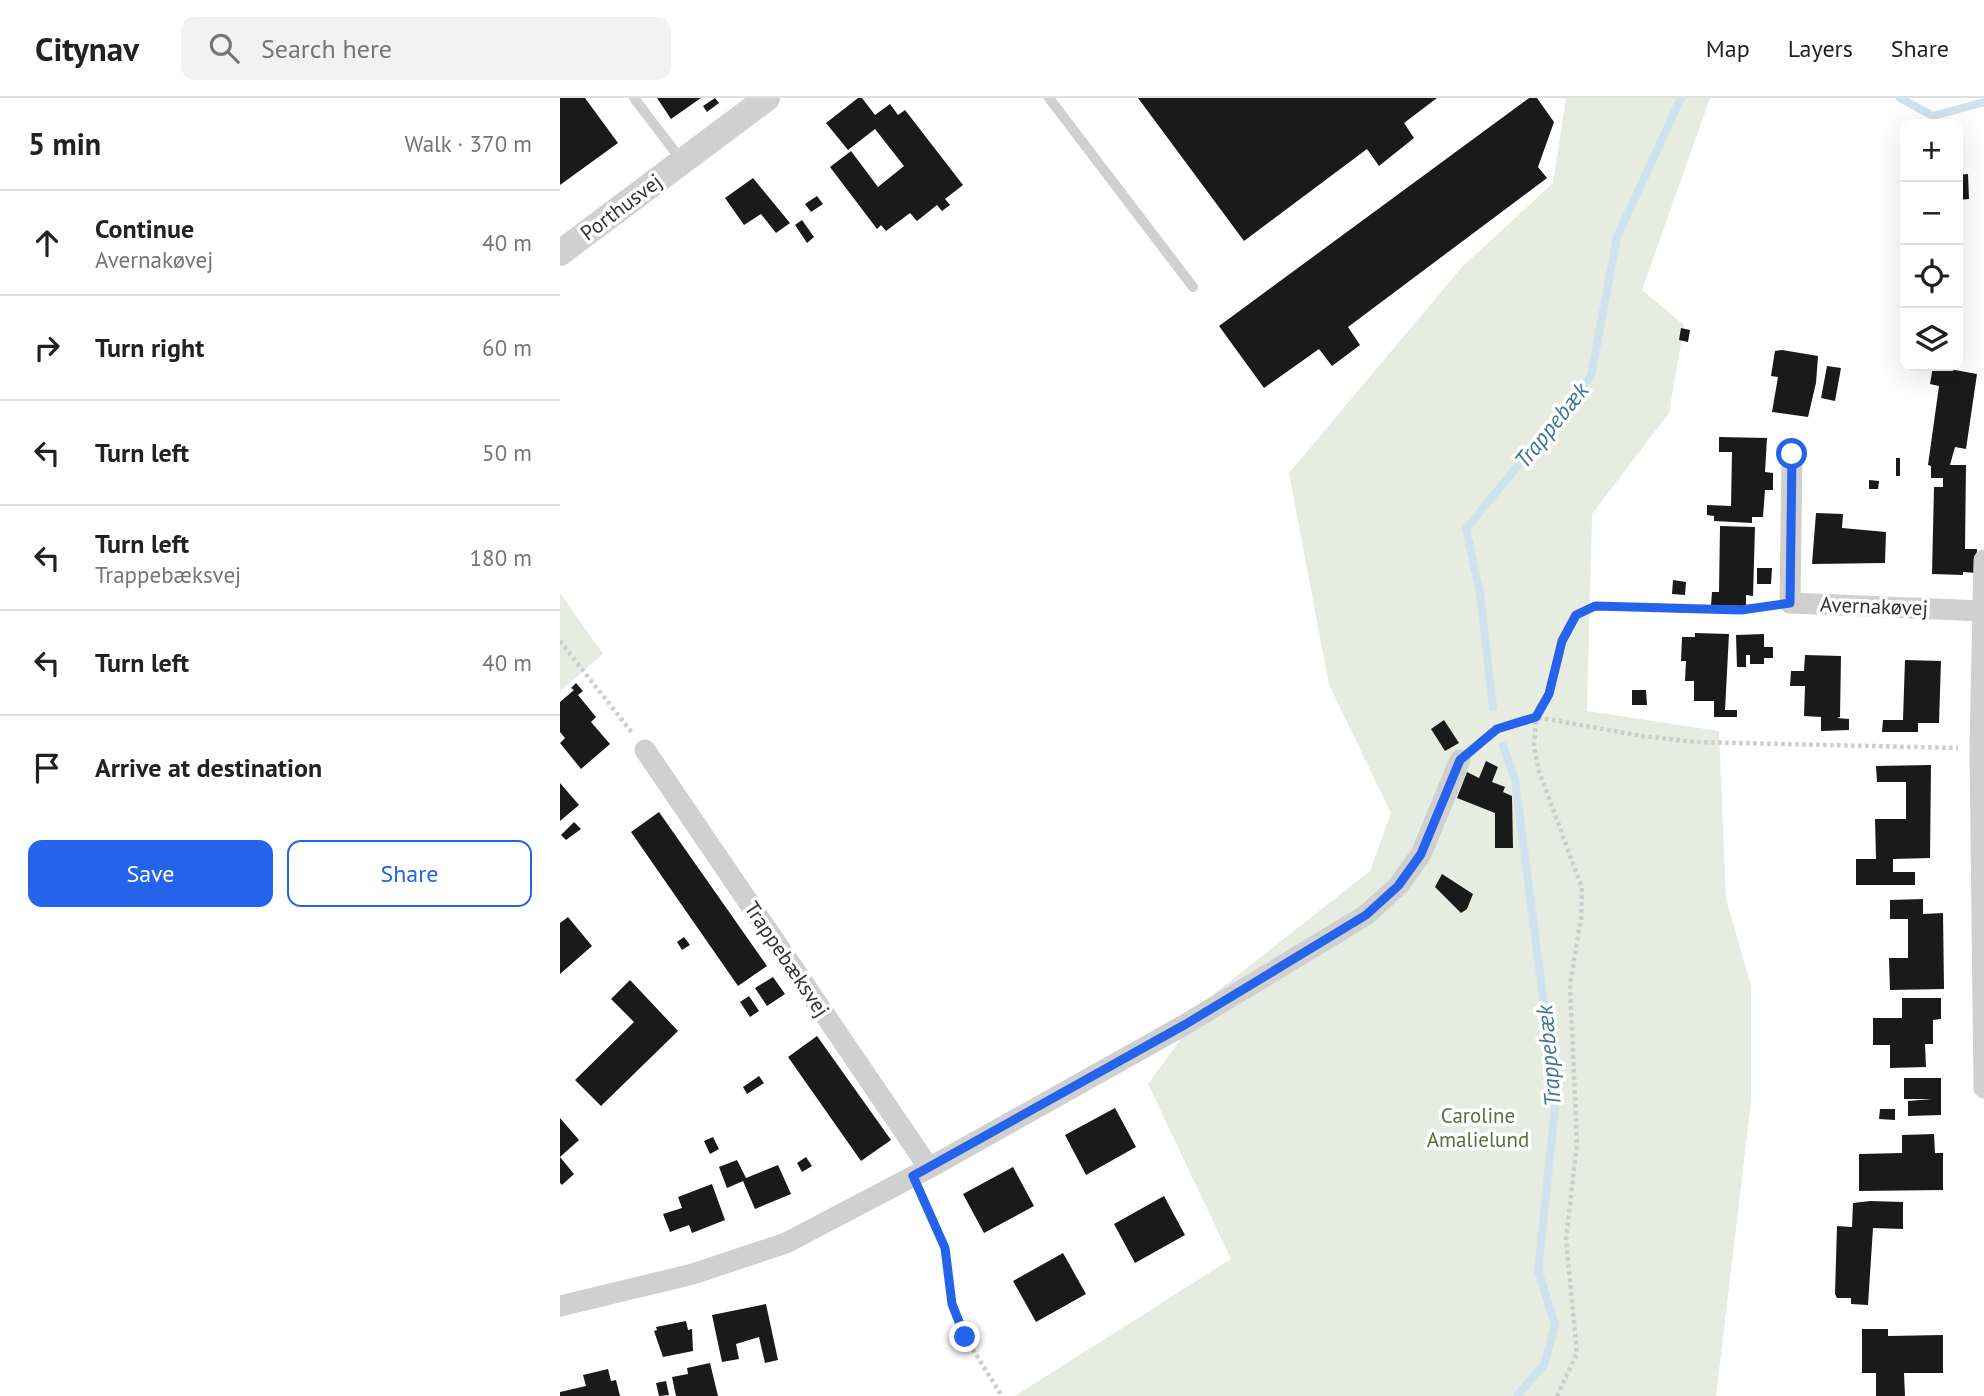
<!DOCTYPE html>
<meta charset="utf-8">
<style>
body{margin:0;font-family:"PT Sans",sans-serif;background:#f2f2f2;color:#222}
.controls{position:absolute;right:21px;top:21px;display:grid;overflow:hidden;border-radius:14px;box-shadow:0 7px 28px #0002}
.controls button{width:63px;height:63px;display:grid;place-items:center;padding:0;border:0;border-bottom:2px solid #e0e0e0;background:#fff;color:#222;font:35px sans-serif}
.stop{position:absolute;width:21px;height:21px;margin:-16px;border:5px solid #2563eb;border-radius:50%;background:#fff}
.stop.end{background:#2563eb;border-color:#fff;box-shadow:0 2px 7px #0008}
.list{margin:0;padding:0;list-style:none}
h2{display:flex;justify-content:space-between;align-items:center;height:91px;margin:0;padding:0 28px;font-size:30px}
h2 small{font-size:23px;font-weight:400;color:#767676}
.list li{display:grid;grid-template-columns:46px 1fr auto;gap:21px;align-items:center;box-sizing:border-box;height:105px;padding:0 28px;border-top:2px solid #e0e0e0}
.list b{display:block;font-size:26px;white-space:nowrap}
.list p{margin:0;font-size:23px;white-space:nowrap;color:#767676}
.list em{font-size:23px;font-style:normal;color:#767676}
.actions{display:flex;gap:14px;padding:21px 28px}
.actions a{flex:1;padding:16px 0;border:2px solid #2563eb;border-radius:14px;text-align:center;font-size:24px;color:#2563eb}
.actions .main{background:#2563eb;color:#fff}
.icon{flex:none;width:38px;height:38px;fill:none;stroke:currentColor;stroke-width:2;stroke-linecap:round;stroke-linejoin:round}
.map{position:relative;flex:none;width:1424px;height:1298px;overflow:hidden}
header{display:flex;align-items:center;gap:42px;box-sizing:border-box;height:98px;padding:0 35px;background:#fff;border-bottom:2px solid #e0e0e0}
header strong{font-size:33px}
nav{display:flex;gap:38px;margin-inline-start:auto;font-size:24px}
.search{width:490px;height:63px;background:#f2f2f2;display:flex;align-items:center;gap:18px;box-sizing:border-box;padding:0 24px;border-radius:14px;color:#767676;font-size:26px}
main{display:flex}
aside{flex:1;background:#fff}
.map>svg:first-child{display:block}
.green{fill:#e6ecdf}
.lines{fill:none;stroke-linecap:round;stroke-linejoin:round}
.stream{stroke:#cfe2ee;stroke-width:8}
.building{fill:#1a1a1a}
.path{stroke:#cdcdcd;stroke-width:4.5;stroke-dasharray:3.5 3.5;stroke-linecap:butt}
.service{stroke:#d0d0d0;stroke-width:10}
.minor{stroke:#d0d0d0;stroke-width:21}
.tertiary{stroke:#d0d0d0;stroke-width:26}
.route{stroke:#2563eb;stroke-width:9}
.labels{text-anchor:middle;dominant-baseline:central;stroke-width:7;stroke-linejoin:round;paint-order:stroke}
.street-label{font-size:21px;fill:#333;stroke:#fff}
.park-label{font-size:21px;fill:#56703f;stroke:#fff}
.water-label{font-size:23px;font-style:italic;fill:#3f7597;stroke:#fff}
</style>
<header>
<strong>Citynav</strong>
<div class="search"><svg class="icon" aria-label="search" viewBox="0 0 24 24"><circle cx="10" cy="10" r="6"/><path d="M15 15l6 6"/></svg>Search here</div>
<nav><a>Map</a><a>Layers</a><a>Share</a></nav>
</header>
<main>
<aside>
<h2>5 min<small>Walk · 370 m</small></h2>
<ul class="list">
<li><svg class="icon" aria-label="ahead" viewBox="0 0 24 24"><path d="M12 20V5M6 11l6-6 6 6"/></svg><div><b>Continue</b><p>Avernakøvej</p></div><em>40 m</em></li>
<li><svg class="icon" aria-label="right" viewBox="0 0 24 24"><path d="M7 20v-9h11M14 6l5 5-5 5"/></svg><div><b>Turn right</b></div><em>60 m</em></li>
<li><svg class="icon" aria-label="left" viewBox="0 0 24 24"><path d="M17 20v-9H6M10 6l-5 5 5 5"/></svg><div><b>Turn left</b></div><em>50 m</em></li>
<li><svg class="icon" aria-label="left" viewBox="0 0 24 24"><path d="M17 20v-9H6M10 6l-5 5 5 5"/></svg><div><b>Turn left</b><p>Trappebæksvej</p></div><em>180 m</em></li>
<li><svg class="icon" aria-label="left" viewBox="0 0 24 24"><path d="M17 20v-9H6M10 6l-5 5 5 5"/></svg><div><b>Turn left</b></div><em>40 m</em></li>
<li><svg class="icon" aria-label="arrive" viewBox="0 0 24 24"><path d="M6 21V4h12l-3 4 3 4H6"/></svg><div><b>Arrive at destination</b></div></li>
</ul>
<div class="actions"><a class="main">Save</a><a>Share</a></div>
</aside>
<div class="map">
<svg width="1424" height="1298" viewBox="0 0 1424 1298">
<rect width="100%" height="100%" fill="#fff"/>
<g class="green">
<polygon points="1006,0 1150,0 1082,192 1124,227 1109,315 1032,416 1027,613 1159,633 1166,801 1191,887 1191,1004 1156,1298 455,1298 671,1161 588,986 654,896 810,773 831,715 769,587 729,375 902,169 993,85"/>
<polygon points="0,495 43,556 0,593"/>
</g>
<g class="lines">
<g class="stream">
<polyline points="1340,0 1373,18 1424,4"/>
<polyline points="933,609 920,495 906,431 1031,278 1057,139 1121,0"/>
<polyline points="943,648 955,681 996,1001 978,1172 995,1227 984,1267 957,1298"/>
</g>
</g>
<g class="building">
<polygon points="0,0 25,0 58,45 0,87"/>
<polygon points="97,0 141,0 111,21"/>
<polygon points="155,0 159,5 147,14 143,8"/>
<polygon points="298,0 302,0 315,17 330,6 338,17 345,12 403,87 385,101 390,107 382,113 377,107 357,123 350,115 326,133 321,127 317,131 270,69 291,53 318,89 344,68 315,31 288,52 266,25"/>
<polygon points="578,0 877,0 844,25 854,40 819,68 807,51 684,143"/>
<polygon points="969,0 977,0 994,24 978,69 987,80 788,229 800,247 772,268 759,251 704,290 659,228"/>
<polygon points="1408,76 1409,101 1398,102 1398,77"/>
<polygon points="193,80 230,125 216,135 201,116 184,127 165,100"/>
<polygon points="257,98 263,106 251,114 245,106"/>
<polygon points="242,122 254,139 247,145 235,127"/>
<polygon points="1121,230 1130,232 1128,244 1119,242"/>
<polygon points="1222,252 1258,258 1256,285 1248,319 1212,314 1218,279 1211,278 1215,253"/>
<polygon points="1267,268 1281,270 1275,303 1261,300"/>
<polygon points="1373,268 1417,276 1406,351 1395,349 1390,367 1406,367 1405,451 1417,451 1416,475 1403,474 1403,477 1372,476 1374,389 1383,389 1383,380 1371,380 1371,368 1368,367 1379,288 1370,286"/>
<polygon points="1159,339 1207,340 1205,374 1213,375 1213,392 1205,392 1203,419 1192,419 1192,425 1154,423 1154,418 1147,417 1147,407 1171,408 1172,354 1159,354"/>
<rect x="1336" y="360" width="4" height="18"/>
<polygon points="1309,382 1319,383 1318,391 1309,391"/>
<polygon points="1256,415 1283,416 1282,430 1326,434 1325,465 1252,466"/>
<polygon points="1160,428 1195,429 1193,498 1186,497 1186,508 1151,507 1152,494 1159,494"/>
<polygon points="1197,470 1212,470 1211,486 1197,486"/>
<polygon points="1113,482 1126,484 1125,497 1112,496"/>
<polygon points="1135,535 1169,536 1165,612 1177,612 1177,619 1154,619 1154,603 1134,603 1134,583 1125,583 1126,563 1121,563 1122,539 1135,539"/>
<polygon points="1204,536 1204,549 1213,549 1213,560 1204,560 1204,566 1190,566 1190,557 1186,557 1186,569 1177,569 1176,537"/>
<polygon points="1245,557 1281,558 1280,619 1277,620 1289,621 1289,632 1261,633 1261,619 1244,618 1245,588 1230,588 1231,573 1244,573"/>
<polygon points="1345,562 1381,563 1379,625 1358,625 1358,634 1322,634 1323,622 1343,622"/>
<polygon points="16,585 23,593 18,597 36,619 31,624 50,646 21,671 0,645 5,640 0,634 0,604 14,592 11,590"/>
<polygon points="1072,592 1086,592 1087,607 1072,607"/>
<polygon points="884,622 899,645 885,653 871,631"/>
<polygon points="926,663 938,669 932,684 945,689 943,694 952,698 953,750 935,750 935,715 897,700 907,674 919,680"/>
<polygon points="1371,667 1370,760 1333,761 1333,774 1355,774 1355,787 1296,787 1296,761 1316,761 1315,721 1346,721 1346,684 1317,684 1316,668"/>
<polygon points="0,685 19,707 0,723"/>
<polygon points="99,714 207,868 178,888 71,734"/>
<polygon points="14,724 21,731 6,742 1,737"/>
<polygon points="882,776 913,796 907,811 901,815 875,789"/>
<polygon points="1363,801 1363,816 1383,815 1384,891 1330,892 1329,860 1348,860 1348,821 1330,821 1330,802"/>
<polygon points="8,819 32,848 0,876 0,825"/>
<polygon points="124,839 130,847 122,852 117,844"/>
<polygon points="213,879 225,896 207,908 195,890"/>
<polygon points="70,882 118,933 41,1008 15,982 74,924 51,901"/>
<polygon points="189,898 199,913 190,919 180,904"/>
<polygon points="1342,900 1381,900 1381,921 1373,922 1373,946 1365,946 1366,969 1330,970 1330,947 1313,947 1313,920 1342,920"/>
<polygon points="257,938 331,1042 301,1063 228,959"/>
<polygon points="199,978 204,985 187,996 183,989"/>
<polygon points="1344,980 1381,980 1381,1017 1348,1018 1348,1003 1372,1001 1344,1001"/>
<polygon points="555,1010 576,1049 526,1077 505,1037"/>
<polygon points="1320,1011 1335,1011 1335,1022 1319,1021"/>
<polygon points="0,1020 19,1042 0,1059"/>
<polygon points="1374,1036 1375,1055 1383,1055 1383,1092 1299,1093 1299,1056 1342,1055 1342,1037"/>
<polygon points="153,1039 159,1051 150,1056 144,1043"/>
<polygon points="0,1059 14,1076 2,1087 0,1085"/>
<polygon points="246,1059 252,1068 242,1074 237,1065"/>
<polygon points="177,1062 186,1080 218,1067 231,1096 195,1111 183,1083 167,1090 159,1069"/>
<polygon points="453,1069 474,1108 424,1135 403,1096"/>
<polygon points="152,1086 165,1122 132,1135 129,1127 110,1134 103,1116 122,1110 118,1099"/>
<polygon points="604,1098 625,1137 575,1165 554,1126"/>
<polygon points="1310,1103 1343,1104 1343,1131 1313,1130 1308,1207 1291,1206 1291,1200 1277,1200 1275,1196 1277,1128 1292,1129 1293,1105"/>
<polygon points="503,1155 526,1196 476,1224 453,1183"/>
<polygon points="206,1206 218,1262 205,1265 199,1239 176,1246 179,1261 162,1264 152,1217"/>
<polygon points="126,1223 128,1232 132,1231 133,1253 103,1259 94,1233 97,1232 96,1229"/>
<polygon points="1302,1231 1328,1231 1328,1238 1383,1237 1383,1275 1344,1275 1345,1298 1316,1298 1316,1275 1302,1275"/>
<polygon points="150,1265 158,1298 116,1298 112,1279 128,1276 127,1270"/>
<polygon points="48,1271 51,1283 56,1282 60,1298 0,1298 0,1294 26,1288 23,1277"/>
<polygon points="106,1283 109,1297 99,1298 96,1285"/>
</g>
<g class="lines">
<g class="path">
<polyline points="0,543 73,636"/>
<polyline points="916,648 937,631 976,619 1082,638 1136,644 1398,650"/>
<polyline points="363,1100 385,1150 392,1206 405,1239 442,1298"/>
<polyline points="997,1298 1017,1255 1006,1142 1017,1045 1010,887 1021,820 1022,790 979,673 974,648 976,619 989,596 1002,543 1016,517 1035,508 1181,512 1208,508"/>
</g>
<g class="service">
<polyline points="74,0 122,63"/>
<polyline points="489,0 633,189"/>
</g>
<g class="minor">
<polyline points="1232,356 1230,505 1424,513"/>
<polyline points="1424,462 1420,650 1424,990"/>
<polyline points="85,652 369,1070"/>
<polyline points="0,1208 133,1176 226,1145 369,1070 626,926 806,817 838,788 861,756 900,662"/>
</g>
<polyline class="tertiary" points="0,155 207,0"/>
</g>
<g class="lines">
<polyline class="route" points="405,1239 392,1206 385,1150 353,1078 626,926 806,817 838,788 861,756 900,662 937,631 976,619 989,596 1002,543 1016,517 1035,508 1181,512 1230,505 1232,356"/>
</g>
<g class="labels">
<g class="street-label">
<text transform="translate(61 109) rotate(-37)">Porthusvej</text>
<text transform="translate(1314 508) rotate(2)">Avernakøvej</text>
<text transform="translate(227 861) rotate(56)">Trappebæksvej</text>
</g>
<g class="park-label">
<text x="918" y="1017">Caroline<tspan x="918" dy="24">Amalielund</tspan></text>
</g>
<g class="water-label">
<text transform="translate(991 327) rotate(-51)">Trappebæk</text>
<text transform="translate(988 958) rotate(-95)">Trappebæk</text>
</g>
</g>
</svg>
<div class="controls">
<button>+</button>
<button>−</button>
<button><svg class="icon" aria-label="locate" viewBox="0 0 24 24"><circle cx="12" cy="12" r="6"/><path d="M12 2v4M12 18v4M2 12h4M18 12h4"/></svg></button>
<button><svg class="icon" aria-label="layers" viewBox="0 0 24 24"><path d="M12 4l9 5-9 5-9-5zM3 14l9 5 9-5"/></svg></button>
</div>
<div class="stop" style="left:1232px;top:356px"></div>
<div class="stop end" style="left:405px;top:1239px"></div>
</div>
</main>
